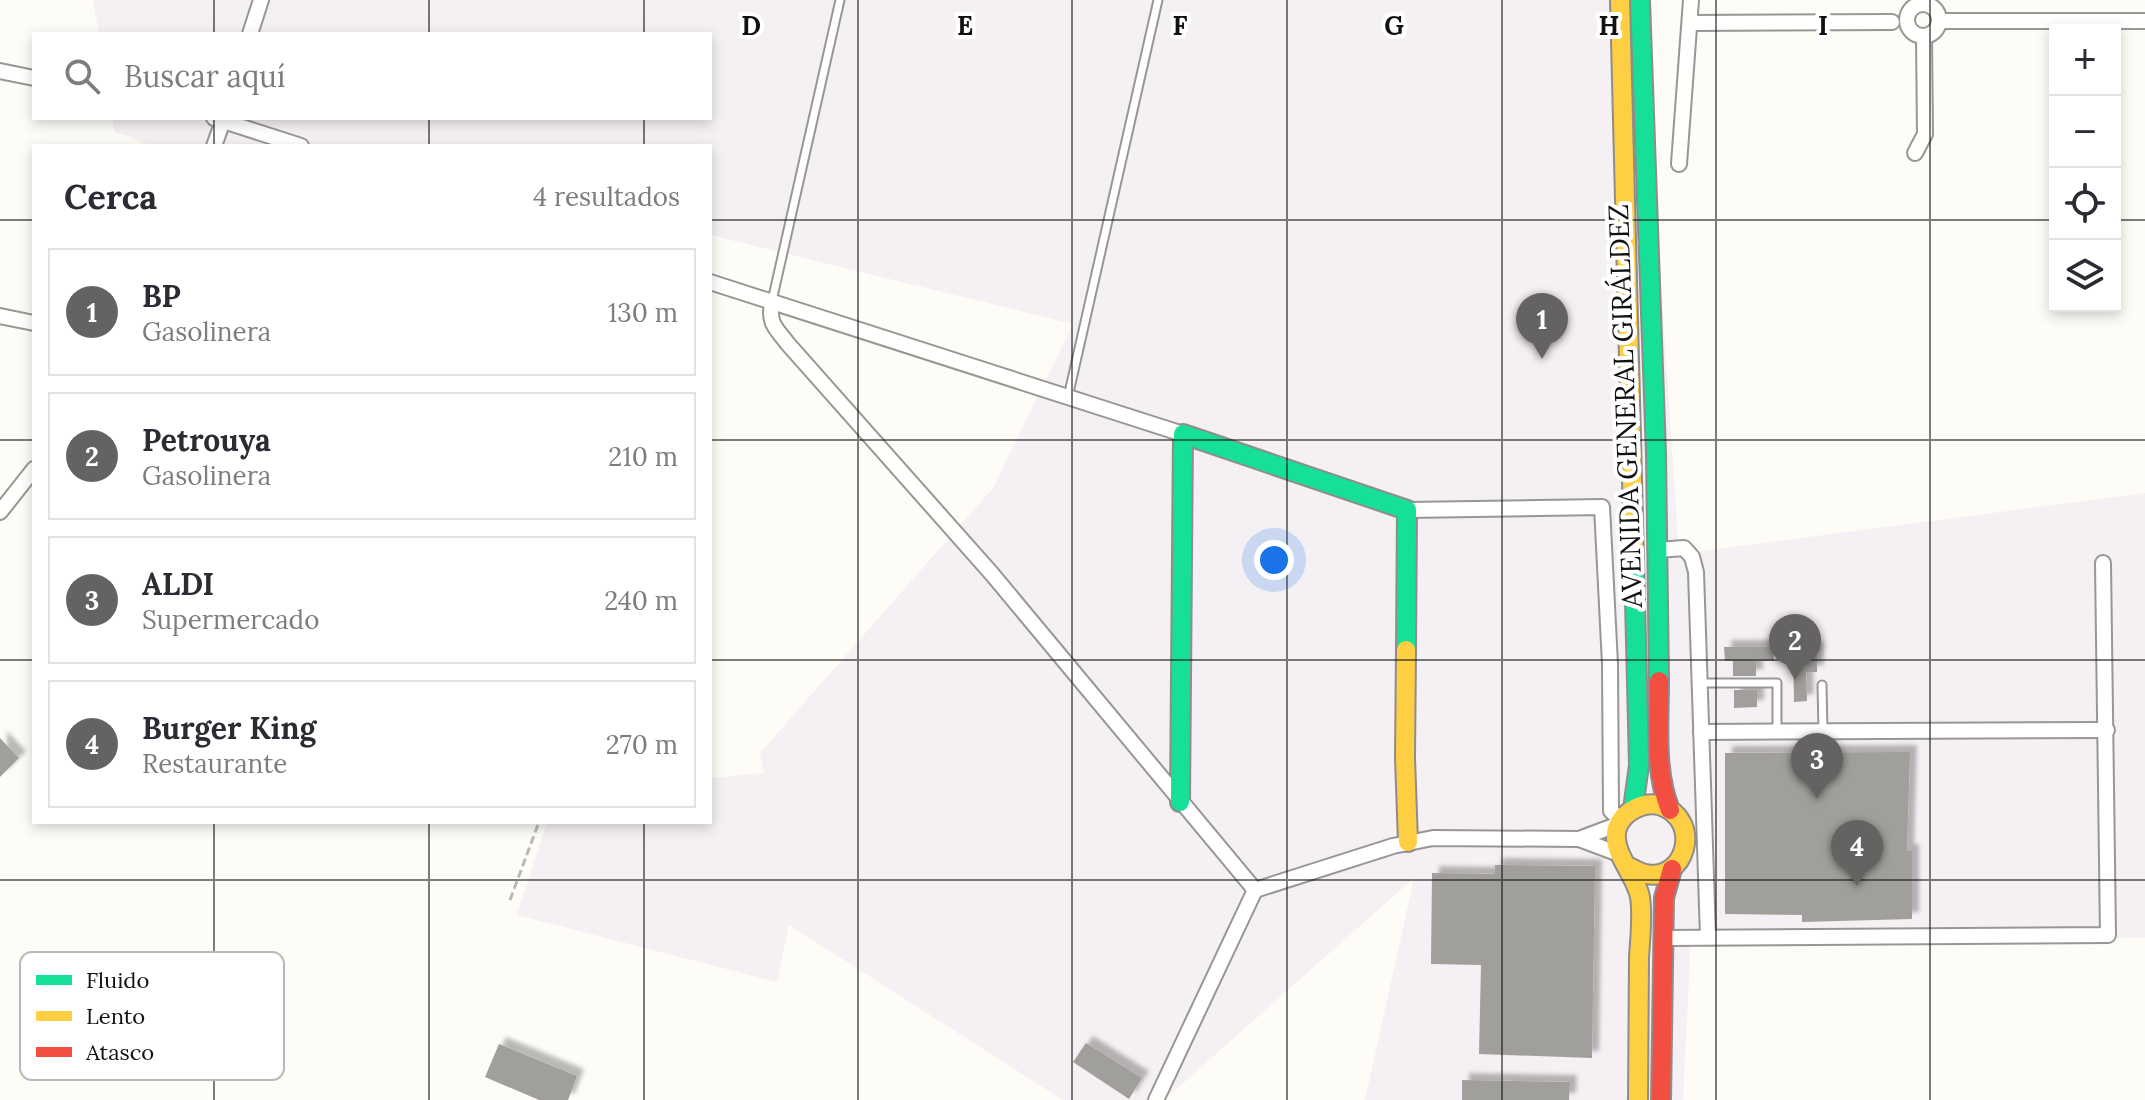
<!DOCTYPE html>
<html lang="es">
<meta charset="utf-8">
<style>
body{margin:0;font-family:Lora,serif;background:#f7f7f7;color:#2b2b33}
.controls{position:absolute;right:24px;top:24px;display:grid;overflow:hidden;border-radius:0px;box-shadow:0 4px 12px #0003}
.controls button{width:72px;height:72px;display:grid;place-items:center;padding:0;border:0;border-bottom:2px solid #e1e1e2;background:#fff;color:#2b2b33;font:40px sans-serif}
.you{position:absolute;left:1274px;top:560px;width:28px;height:28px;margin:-20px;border:6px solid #fff;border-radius:50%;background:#1a73e8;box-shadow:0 0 0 12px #1a73e833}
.badge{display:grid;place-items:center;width:52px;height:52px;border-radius:50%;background:#646362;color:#fff;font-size:26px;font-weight:700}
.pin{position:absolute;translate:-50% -66px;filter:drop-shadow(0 2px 4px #0008)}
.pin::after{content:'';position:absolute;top:42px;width:28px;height:24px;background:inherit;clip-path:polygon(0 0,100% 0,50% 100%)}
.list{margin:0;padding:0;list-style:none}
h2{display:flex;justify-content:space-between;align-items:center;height:104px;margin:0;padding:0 32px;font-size:34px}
h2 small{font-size:26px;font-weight:400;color:#7c7c81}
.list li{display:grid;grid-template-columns:52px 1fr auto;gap:24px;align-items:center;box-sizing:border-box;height:128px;margin:0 16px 16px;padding:0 16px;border:2px solid #e1e1e2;border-radius:0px}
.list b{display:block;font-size:30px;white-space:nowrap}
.list p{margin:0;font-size:26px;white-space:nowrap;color:#7c7c81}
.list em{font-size:26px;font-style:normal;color:#7c7c81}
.icon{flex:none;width:44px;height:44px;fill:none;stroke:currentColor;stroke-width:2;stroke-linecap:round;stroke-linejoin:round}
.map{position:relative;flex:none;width:2145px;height:1100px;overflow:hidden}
.search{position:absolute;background:#fff;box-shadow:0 4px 12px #0003;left:32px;top:32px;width:680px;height:88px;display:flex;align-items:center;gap:20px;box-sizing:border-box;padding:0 28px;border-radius:0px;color:#7c7c81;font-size:30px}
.panel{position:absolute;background:#fff;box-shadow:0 4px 12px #0003;left:32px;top:144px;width:680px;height:680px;border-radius:0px}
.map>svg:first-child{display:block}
.industrial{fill:#f5f0f3}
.building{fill:#a19f9c;filter:url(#shadow)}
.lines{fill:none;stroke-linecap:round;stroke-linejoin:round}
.lane-casing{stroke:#979795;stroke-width:11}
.street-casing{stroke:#979795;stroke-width:18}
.fast-casing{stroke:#8e8d8b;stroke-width:22}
.slow-casing{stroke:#8e8d8b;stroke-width:22}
.jam-casing{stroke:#8e8d8b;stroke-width:22}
.path{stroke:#b9b9b8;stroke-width:3;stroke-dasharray:8 4;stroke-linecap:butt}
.lane{stroke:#fffffe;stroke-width:7}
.street{stroke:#fffffe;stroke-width:14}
.fast{stroke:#16e098;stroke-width:18}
.slow{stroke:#ffcf43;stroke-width:18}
.jam{stroke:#f24e42;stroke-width:18}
.grid{fill:none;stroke:#111;stroke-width:2;stroke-opacity:0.55}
.labels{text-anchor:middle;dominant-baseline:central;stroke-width:8;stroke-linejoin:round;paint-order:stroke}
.street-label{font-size:28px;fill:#111;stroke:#fff}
.key{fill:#fff;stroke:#b8b8b8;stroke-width:2}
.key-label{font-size:22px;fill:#111}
.grid-label{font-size:26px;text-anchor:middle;font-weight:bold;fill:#111;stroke:#fff;stroke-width:8;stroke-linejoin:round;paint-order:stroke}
</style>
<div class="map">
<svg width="2145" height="1100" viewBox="0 0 2145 1100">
<defs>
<filter id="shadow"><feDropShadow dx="7" dy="-7" stdDeviation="2" flood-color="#0004"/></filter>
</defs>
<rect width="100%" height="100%" fill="#fdfcf7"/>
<polygon class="industrial" points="93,0 1642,0 1679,554 2145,493 2145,938 1691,936 1683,1100 1365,1100 1414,878 1164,1100 1063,1100 789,925 777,982 517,915 547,822 710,822 710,778 764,773 760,753 993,488 1073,324 710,235 710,146 152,146 114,132 112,118 710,118 710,34 99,34"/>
<g class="building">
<polygon points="1724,647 1773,647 1774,661 1756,661 1756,676 1733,676 1733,661 1725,661"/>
<polygon points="1817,648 1817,672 1806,672 1807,701 1794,702 1793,649"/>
<polygon points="1734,690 1757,690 1757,707 1734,708"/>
<polygon points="0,738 19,758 0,777"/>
<polygon points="1910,752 1907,851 1912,851 1912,919 1802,922 1802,915 1725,914 1725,753"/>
<polygon points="1495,865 1595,866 1592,1058 1479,1054 1481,965 1431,964 1432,873 1495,874"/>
<polygon points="1086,1043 1142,1078 1129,1099 1073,1062"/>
<polygon points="499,1044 577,1076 568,1100 539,1100 485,1077"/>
<polygon points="1462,1080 1570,1082 1569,1100 1462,1100"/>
</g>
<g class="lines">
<g class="lane-casing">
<g id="lane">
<polyline points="772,301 840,0"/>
<polyline points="1068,397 1158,0"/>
<polyline points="1699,683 1777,683 1777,732"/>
<polyline points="1822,685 1823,731"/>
</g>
</g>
<g class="street-casing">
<g id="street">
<circle cx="1923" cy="20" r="16"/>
<polyline points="1946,21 2145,21"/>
<polyline points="1691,23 1892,22"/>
<polyline points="250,34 261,0"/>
<polyline points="0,71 34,78"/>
<polyline points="214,118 301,146"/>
<polyline points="214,146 224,118"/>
<polyline points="1915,153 1925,134 1924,37"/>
<polyline points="1679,164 1691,0"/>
<polyline points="710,282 1183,434"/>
<path d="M 772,303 C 768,324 776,328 788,344 L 992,574 L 1255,890"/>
<polyline points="0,316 34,323"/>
<polyline points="1407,510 1602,507 1610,664 1611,811 1621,820"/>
<polyline points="0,512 34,469"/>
<polyline points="1658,550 1684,548 1692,557 1696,572 1708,937"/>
<polyline points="1701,732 2107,730"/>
<polyline points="1579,839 1611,827 1618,826"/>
<polyline points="1255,890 1393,846 1433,838 1579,839 1619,854"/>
<polyline points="1664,938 2108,935 2103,563"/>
<polyline points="1156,1100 1255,890"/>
</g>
</g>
<g class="fast-casing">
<g id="fast">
<polyline points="1640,0 1656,454 1659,681"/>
<polyline points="1180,802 1183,434 1407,510 1406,650"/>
<polyline points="1633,809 1639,765 1634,559"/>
</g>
</g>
<g class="slow-casing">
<g id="slow">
<polyline points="1620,0 1634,559"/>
<polyline points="1406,650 1405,758 1408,842"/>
<path d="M 1629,867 C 1634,869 1640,873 1646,874 C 1685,882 1703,822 1662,806 C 1645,800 1623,811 1617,828 C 1610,852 1636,874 1640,897 C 1643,916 1640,939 1639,958 C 1639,1006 1638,1053 1638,1100"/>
</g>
</g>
<g class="jam-casing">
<g id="jam">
<path d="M 1659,681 C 1659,723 1654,771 1670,810"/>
<polyline points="1661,1100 1664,898 1672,869"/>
</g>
</g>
<polyline class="path" points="510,900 539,822"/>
<use href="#lane" class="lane"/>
<use href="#street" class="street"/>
<use href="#fast" class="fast"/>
<use href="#slow" class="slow"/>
<use href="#jam" class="jam"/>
</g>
<path class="grid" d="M 214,0 L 214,34M 429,0 L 429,34M 644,0 L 644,34M 858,0 L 858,1100M 1072,0 L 1072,1100M 1287,0 L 1287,1100M 1502,0 L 1502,1100M 1716,0 L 1716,1100M 1930,0 L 1930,1100M 214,118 L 214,146M 429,118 L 429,146M 644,118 L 644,146M 0,220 L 34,220M 710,220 L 2055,220M 2115,220 L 2145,220M 0,440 L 34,440M 710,440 L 2145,440M 0,660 L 34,660M 710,660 L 2145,660M 214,822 L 214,1100M 429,822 L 429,1100M 644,822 L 644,1100M 0,880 L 2145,880"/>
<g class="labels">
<g class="street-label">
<text transform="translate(1625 406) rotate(-92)">AVENIDA GENERAL GIRÁLDEZ</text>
</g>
</g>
<rect x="20" y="952" width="264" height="128" rx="12" class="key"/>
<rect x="36" y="975" width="36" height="10" fill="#16e098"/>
<rect x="36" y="1011" width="36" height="10" fill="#ffcf43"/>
<rect x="36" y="1047" width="36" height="10" fill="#f24e42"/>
<g class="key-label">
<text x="86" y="988">Fluido</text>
<text x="86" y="1024">Lento</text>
<text x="86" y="1060">Atasco</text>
</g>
<g class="grid-label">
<text x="751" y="35">D</text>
<text x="965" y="35">E</text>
<text x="1180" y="35">F</text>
<text x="1394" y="35">G</text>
<text x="1609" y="35">H</text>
<text x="1823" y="35">I</text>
</g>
</svg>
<div class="controls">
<button>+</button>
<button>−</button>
<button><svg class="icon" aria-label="locate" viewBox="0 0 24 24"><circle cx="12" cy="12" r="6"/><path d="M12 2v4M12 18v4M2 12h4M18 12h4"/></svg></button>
<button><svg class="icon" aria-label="layers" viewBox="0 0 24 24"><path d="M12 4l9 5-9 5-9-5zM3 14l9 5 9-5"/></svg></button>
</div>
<div class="you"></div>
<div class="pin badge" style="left:1542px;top:359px">1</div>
<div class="pin badge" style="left:1795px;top:680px">2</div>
<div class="pin badge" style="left:1817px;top:799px">3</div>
<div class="pin badge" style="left:1857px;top:886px">4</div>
<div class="search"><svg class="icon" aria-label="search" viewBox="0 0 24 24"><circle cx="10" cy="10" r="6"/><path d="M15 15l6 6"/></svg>Buscar aquí</div>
<section class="panel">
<h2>Cerca<small>4 resultados</small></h2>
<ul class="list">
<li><span class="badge">1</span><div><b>BP</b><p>Gasolinera</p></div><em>130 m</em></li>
<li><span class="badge">2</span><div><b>Petrouya</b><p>Gasolinera</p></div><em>210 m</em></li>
<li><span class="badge">3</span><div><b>ALDI</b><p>Supermercado</p></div><em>240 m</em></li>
<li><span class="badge">4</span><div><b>Burger King</b><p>Restaurante</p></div><em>270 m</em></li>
</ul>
</section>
</div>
